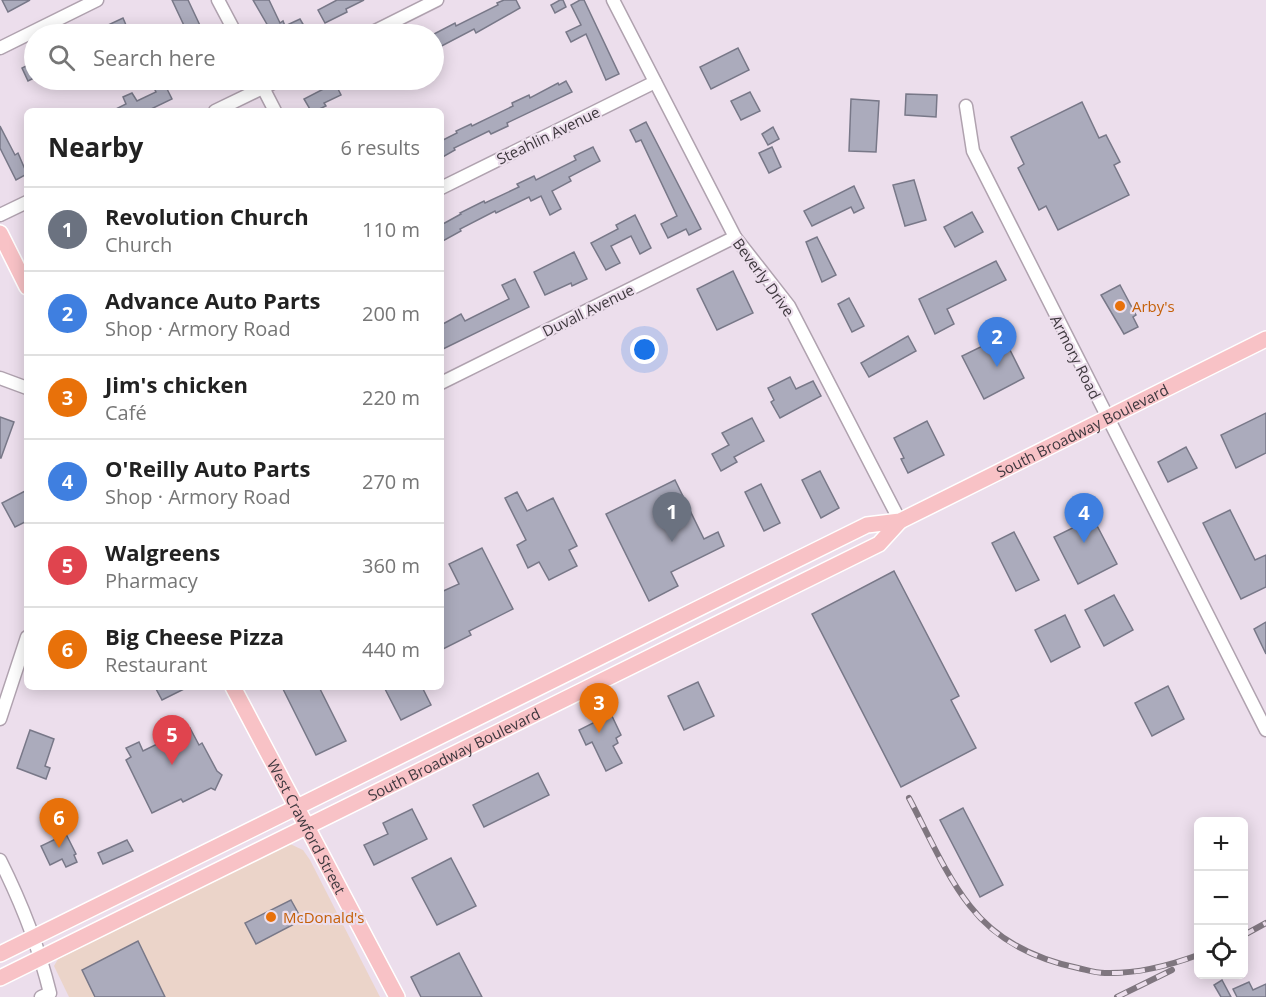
<!DOCTYPE html>
<meta charset="utf-8">
<style>
body{margin:0;font-family:"Open Sans",sans-serif;background:#f6f6f6;color:#222}
.controls{position:absolute;right:18px;bottom:18px;display:grid;overflow:hidden;border-radius:9px;box-shadow:0 3px 15px #0003}
.controls button{width:54px;height:54px;display:grid;place-items:center;padding:0;border:0;border-bottom:2px solid #e0e0e0;background:#fff;color:#222;font:30px sans-serif}
.you{position:absolute;left:645px;top:350px;width:21px;height:21px;margin:-15px;border:4px solid #fff;border-radius:50%;background:#1a73e8;box-shadow:0 0 0 9px #1a73e833}
.badge{display:grid;place-items:center;width:39px;height:39px;border-radius:50%;background:#ea580c;color:#fff;font-size:20px;font-weight:700}
.pin{position:absolute;translate:-50% -50px;filter:drop-shadow(0 2px 3px #0008)}
.pin::after{content:'';position:absolute;top:32px;width:21px;height:18px;background:inherit;clip-path:polygon(0 0,100% 0,50% 100%)}
.list{margin:0;padding:0;list-style:none}
h2{display:flex;justify-content:space-between;align-items:center;height:78px;margin:0;padding:0 24px;font-size:26px}
h2 small{font-size:20px;font-weight:400;color:#767676}
.list li{display:grid;grid-template-columns:39px 1fr auto;gap:18px;align-items:center;box-sizing:border-box;height:84px;padding:0 24px;border-top:2px solid #e0e0e0}
.list b{display:block;font-size:22px;white-space:nowrap}
.list p{margin:0;font-size:20px;white-space:nowrap;color:#767676}
.list em{font-size:20px;font-style:normal;color:#767676}
.icon{flex:none;width:33px;height:33px;fill:none;stroke:currentColor;stroke-width:2;stroke-linecap:round;stroke-linejoin:round}
.map{position:relative;flex:none;width:1266px;height:997px;overflow:hidden}
.search{position:absolute;background:#fff;box-shadow:0 3px 15px #0003;left:24px;top:24px;width:420px;height:66px;display:flex;align-items:center;gap:15px;box-sizing:border-box;padding:0 21px;border-radius:33px;color:#767676;font-size:22px}
.panel{position:absolute;background:#fff;box-shadow:0 3px 15px #0003;left:24px;top:108px;width:420px;height:582px;border-radius:9px}
.map>svg:first-child{display:block}
.commercial{fill:#ebd4c9}
.building{fill:#ababbc;stroke:#787888;stroke-width:1.5}
.lines{fill:none;stroke-linecap:round;stroke-linejoin:round}
.minor-casing{stroke:#b0a2af;stroke-width:15}
.major-casing{stroke:#fff;stroke-width:18}
.minor{stroke:#fff;stroke-width:12}
.major{stroke:#f8c2c6;stroke-width:15}
.rail-casing{stroke:#7f767f;stroke-width:6}
.rail{stroke:#ecdeec;stroke-width:4;stroke-dasharray:11;stroke-linecap:butt}
.food-dot{fill:#e8710a;stroke:#ecdeec;stroke-width:2}
.labels{text-anchor:middle;dominant-baseline:central;stroke-width:4.5;stroke-linejoin:round;paint-order:stroke}
.street-label{font-size:15px;fill:#3e383e;stroke:#ecdeec}
.food-label{font-size:15px;fill:#c56008;stroke:#ecdeec;text-anchor:start}
</style>
<div class="map">
<svg width="1266" height="997" viewBox="0 0 1266 997">
<rect width="100%" height="100%" fill="#ecdeec"/>
<polygon class="commercial" points="288,843 303,850 310,860 380,997 69,997 54,966 58,959"/>
<g class="building">
<polygon points="2,0 30,0 8,12"/>
<polygon points="172,0 188,0 204,34 188,34"/>
<polygon points="253,0 269,0 280,23 283,21 285,26 300,19 307,31 300,34 268,34 272,33"/>
<polygon points="337,0 364,0 346,9 347,12 325,23 318,10"/>
<polygon points="504,0 516,0 520,8 476,33 474,29 434,50 434,34 455,23 456,26 498,5 497,3"/>
<polygon points="560,0 563,0 566,7 555,13 551,5"/>
<polygon points="580,0 584,0 619,74 606,80 586,34 571,42 566,32 581,25 571,5"/>
<polygon points="123,18 129,32 123,34 96,34 110,28 108,25"/>
<polygon points="738,48 749,70 711,89 700,67"/>
<polygon points="34,62 34,78 28,81 22,68"/>
<polygon points="566,81 572,92 507,123 508,126 491,134 489,131 454,148 455,150 441,158 441,141 457,133 456,131 471,124 472,126 513,106 512,103 529,95 530,98 558,83 559,85"/>
<polygon points="164,83 172,99 147,111 112,111 126,104 123,97 132,93 137,101 156,92 154,88"/>
<polygon points="335,83 341,95 324,103 326,106 315,111 311,111 304,99"/>
<polygon points="750,92 760,111 741,120 731,101"/>
<polygon points="906,94 937,95 936,117 905,115"/>
<polygon points="851,99 879,101 876,152 849,151"/>
<polygon points="1082,102 1099,138 1106,135 1120,162 1114,165 1129,195 1058,230 1046,206 1039,210 1018,168 1024,164 1011,137"/>
<polygon points="646,122 701,229 689,235 686,229 668,238 661,224 677,216 641,140 636,142 630,130"/>
<polygon points="0,126 15,155 18,153 27,174 16,180 0,148"/>
<polygon points="773,127 779,139 768,145 762,134"/>
<polygon points="593,147 600,161 569,177 571,181 552,191 561,209 550,215 541,196 531,201 529,197 496,213 495,211 460,229 461,231 441,242 441,225 461,214 460,213 484,201 485,203 519,187 517,184 534,176 536,180 576,160 574,156"/>
<polygon points="772,147 781,167 769,173 759,153"/>
<polygon points="914,180 926,220 905,226 893,185"/>
<polygon points="854,186 864,208 854,213 851,207 812,226 804,211"/>
<polygon points="972,212 983,232 955,247 944,227"/>
<polygon points="635,215 651,248 640,254 631,236 611,246 620,263 606,270 591,243 618,229 616,225"/>
<polygon points="817,237 836,275 822,282 806,242"/>
<polygon points="574,252 587,279 572,286 571,283 545,295 534,272"/>
<polygon points="996,261 1006,280 947,309 954,324 935,334 919,299"/>
<polygon points="733,271 753,313 717,330 697,289"/>
<polygon points="515,279 529,307 441,350 441,325 461,314 465,321 509,299 502,285"/>
<polygon points="1120,285 1136,315 1133,317 1138,327 1124,334 1101,295"/>
<polygon points="849,298 864,326 852,332 838,304"/>
<polygon points="908,336 916,351 869,377 861,363"/>
<polygon points="1003,336 1024,378 984,399 962,356"/>
<polygon points="790,377 796,389 813,381 821,396 780,418 771,402 774,400 768,388"/>
<polygon points="1266,413 1266,453 1236,468 1221,435"/>
<polygon points="0,417 14,422 1,458 0,458"/>
<polygon points="752,418 764,441 734,457 737,462 721,471 712,454 729,445 722,433"/>
<polygon points="927,421 944,455 908,473 901,459 904,458 894,438"/>
<polygon points="1186,447 1197,468 1168,482 1158,462"/>
<polygon points="820,471 839,508 821,518 802,480"/>
<polygon points="675,480 704,539 718,532 724,546 671,572 678,586 649,601 606,514"/>
<polygon points="761,484 780,523 764,531 745,492"/>
<polygon points="27,490 27,521 15,527 2,503"/>
<polygon points="517,492 527,511 553,498 577,546 569,550 577,566 549,580 539,562 528,568 517,545 526,540 505,498"/>
<polygon points="1230,510 1255,560 1266,555 1266,587 1241,599 1203,523"/>
<polygon points="1093,518 1117,564 1078,584 1054,537"/>
<polygon points="1014,532 1039,580 1016,591 992,543"/>
<polygon points="482,548 513,609 469,631 471,635 441,650 441,592 459,584 449,564"/>
<polygon points="894,571 959,696 951,700 976,748 901,787 812,614"/>
<polygon points="1114,595 1133,630 1104,646 1085,610"/>
<polygon points="1065,615 1080,647 1051,662 1035,630"/>
<polygon points="1266,622 1266,654 1254,629"/>
<polygon points="698,682 714,716 684,730 668,696"/>
<polygon points="1168,686 1184,719 1152,736 1135,703"/>
<polygon points="155,687 188,687 162,700"/>
<polygon points="282,687 319,687 346,741 316,755"/>
<polygon points="384,687 422,687 431,705 401,720"/>
<polygon points="611,714 621,735 616,738 618,743 613,746 622,763 606,771 592,742 586,745 579,730"/>
<polygon points="190,728 199,745 202,743 217,771 222,775 215,790 211,788 183,802 181,799 152,813 126,760 131,757 126,748 139,742 143,751"/>
<polygon points="30,730 54,739 45,766 50,768 46,779 17,768"/>
<polygon points="538,773 549,795 484,827 473,805"/>
<polygon points="963,808 1003,885 980,897 940,820"/>
<polygon points="412,809 427,839 374,865 364,845 388,834 383,823"/>
<polygon points="66,834 76,854 74,855 77,862 66,867 62,859 50,865 41,846"/>
<polygon points="127,840 133,851 103,864 98,853"/>
<polygon points="451,858 476,906 437,925 412,878"/>
<polygon points="291,900 302,920 256,944 245,923"/>
<polygon points="138,941 165,997 95,997 82,970"/>
<polygon points="459,953 482,997 421,997 411,977"/>
<polygon points="1222,980 1231,997 1221,997 1214,985"/>
<polygon points="1249,982 1253,990 1266,984 1266,997 1237,997 1233,989"/>
</g>
<g class="lines">
<g class="minor-casing">
<g id="minor">
<polyline points="218,0 236,34"/>
<polyline points="613,0 735,237 789,306 900,521"/>
<polyline points="369,34 437,0"/>
<polyline points="0,48 97,0"/>
<polyline points="259,80 275,111"/>
<polyline points="966,106 973,151 1266,730"/>
<polyline points="215,111 279,80"/>
<polyline points="441,188 655,82"/>
<polyline points="0,215 27,202"/>
<polyline points="0,378 27,388"/>
<polyline points="441,383 735,237"/>
<polyline points="0,719 27,637"/>
<path d="M 0,860 C 22,904 38,944 50,993 L 41,997"/>
</g>
</g>
<g class="major-casing">
<g id="major">
<polyline points="0,233 27,287"/>
<path id="s1" d="M 233,687 L 397,997"/>
<path id="s2" d="M 0,954 L 867,525 L 900,521 L 1266,339"/>
<path id="s3" d="M 0,978 L 879,544 L 900,521"/>
</g>
</g>
<use href="#minor" class="minor"/>
<use href="#major" class="major"/>
<g class="rail-casing">
<g id="rail">
<path d="M 909,798 C 927,832 946,876 970,906 C 997,941 1035,959 1078,968 C 1087,970 1096,973 1105,973 C 1137,974 1168,966 1198,955"/>
<polyline points="1244,935 1266,923"/>
<polyline points="1117,997 1172,970"/>
</g>
</g>
<use href="#rail" class="rail"/>
</g>
<g class="food-dot">
<circle cx="1120" cy="306" r="6"/>
<circle cx="271" cy="917" r="6"/>
</g>
<g class="labels">
<g class="street-label">
<text transform="translate(548 135) rotate(-26)">Steahlin Avenue</text>
<text transform="translate(764 277) rotate(54)">Beverly Drive</text>
<text transform="translate(588 310) rotate(-26)">Duvall Avenue</text>
<text transform="translate(1076 357) rotate(63)">Armory Road</text>
<text stroke="none"><textPath href="#s2" startOffset="1204">South Broadway Boulevard</textPath></text>
<text stroke="none"><textPath href="#s3" startOffset="506">South Broadway Boulevard</textPath></text>
<text stroke="none"><textPath href="#s1" startOffset="158">West Crawford Street</textPath></text>
</g>
<g class="food-label">
<text x="1132" y="306">Arby's</text>
<text x="283" y="917">McDonald's</text>
</g>
</g>
</svg>
<div class="controls">
<button>+</button>
<button>−</button>
<button><svg class="icon" aria-label="locate" viewBox="0 0 24 24"><circle cx="12" cy="12" r="6"/><path d="M12 2v4M12 18v4M2 12h4M18 12h4"/></svg></button>
</div>
<div class="you"></div>
<div class="pin badge" style="left:672px;top:542px;background:#6b7280">1</div>
<div class="pin badge" style="left:997px;top:367px;background:#3f7fe0">2</div>
<div class="pin badge" style="left:599px;top:733px;background:#e8710a">3</div>
<div class="pin badge" style="left:1084px;top:543px;background:#3f7fe0">4</div>
<div class="pin badge" style="left:172px;top:765px;background:#e0444e">5</div>
<div class="pin badge" style="left:59px;top:848px;background:#e8710a">6</div>
<div class="search"><svg class="icon" aria-label="search" viewBox="0 0 24 24"><circle cx="10" cy="10" r="6"/><path d="M15 15l6 6"/></svg>Search here</div>
<section class="panel">
<h2>Nearby<small>6 results</small></h2>
<ul class="list">
<li><span class="badge" style="background:#6b7280">1</span><div><b>Revolution Church</b><p>Church</p></div><em>110 m</em></li>
<li><span class="badge" style="background:#3f7fe0">2</span><div><b>Advance Auto Parts</b><p>Shop · Armory Road</p></div><em>200 m</em></li>
<li><span class="badge" style="background:#e8710a">3</span><div><b>Jim's chicken</b><p>Café</p></div><em>220 m</em></li>
<li><span class="badge" style="background:#3f7fe0">4</span><div><b>O'Reilly Auto Parts</b><p>Shop · Armory Road</p></div><em>270 m</em></li>
<li><span class="badge" style="background:#e0444e">5</span><div><b>Walgreens</b><p>Pharmacy</p></div><em>360 m</em></li>
<li><span class="badge" style="background:#e8710a">6</span><div><b>Big Cheese Pizza</b><p>Restaurant</p></div><em>440 m</em></li>
</ul>
</section>
</div>
